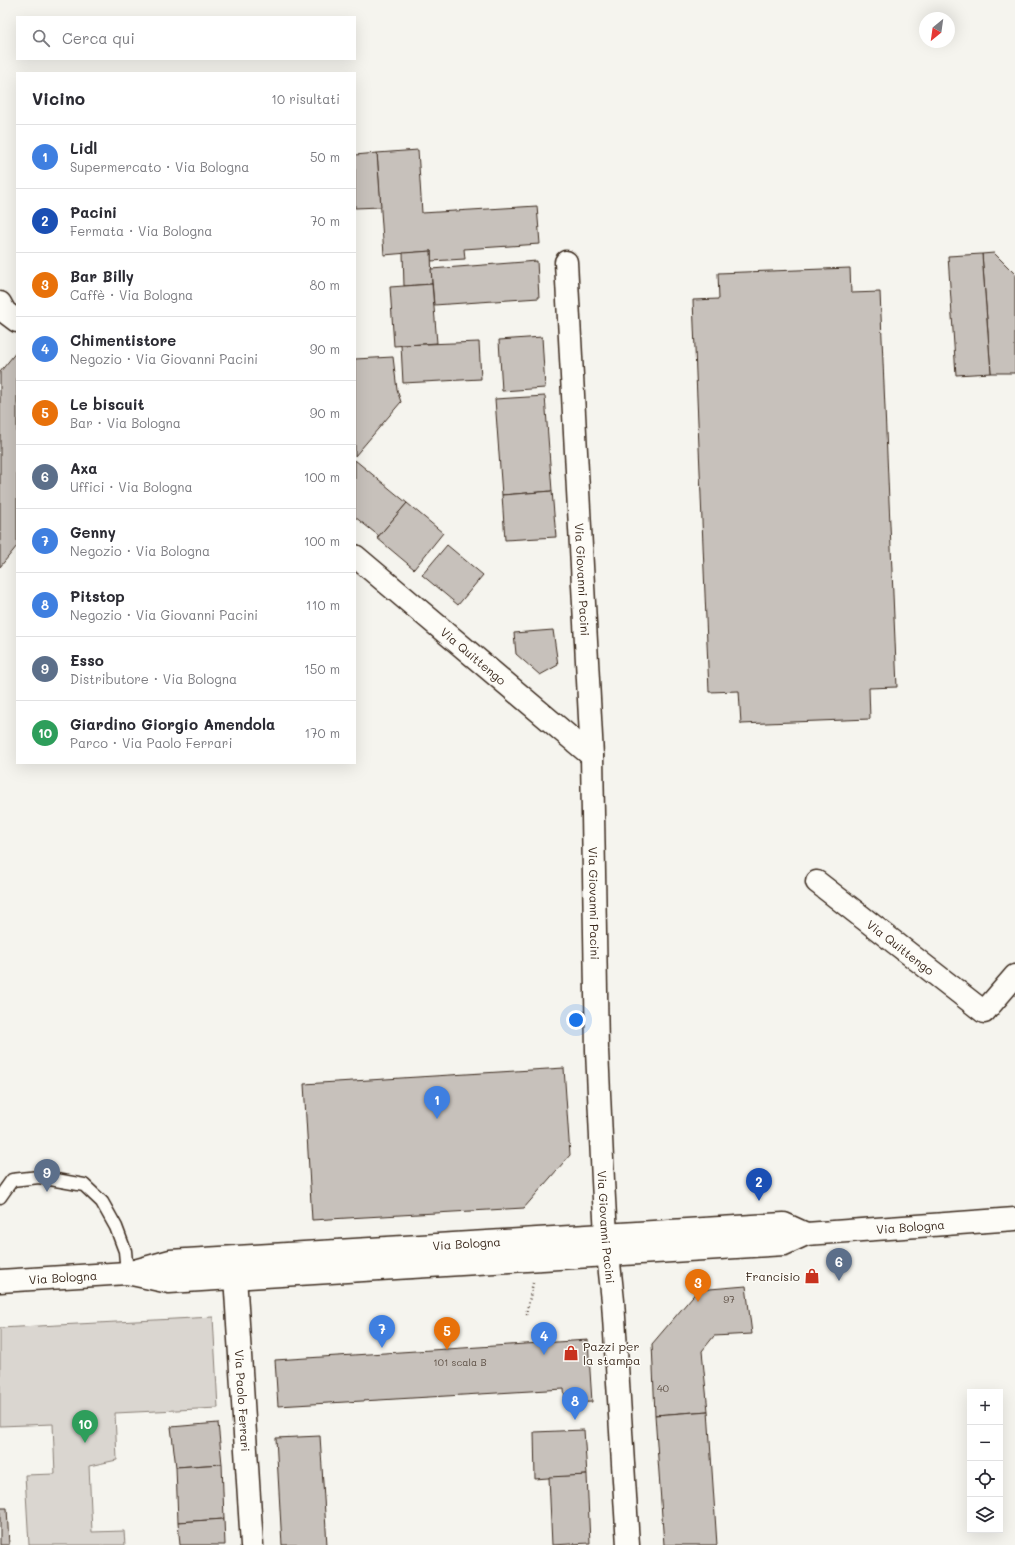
<!DOCTYPE html>
<html lang="it">
<meta charset="utf-8">
<style>
body{margin:0;font-family:Mali,sans-serif;background:#f2f2f3;color:#2b2b33}
.controls{position:absolute;right:12px;bottom:12px;display:grid;overflow:hidden;border-radius:0px;box-shadow:0 4px 16px #0002}
.controls button{width:36px;height:36px;display:grid;place-items:center;padding:0;border:0;border-bottom:1px solid #e1e1e2;background:#fff;color:#2b2b33;font:20px sans-serif}
.compass{position:absolute;left:919px;top:12px;width:36px;height:36px;border-radius:50%;background:#fff;box-shadow:0 4px 16px #0002;rotate:209deg}
.you{position:absolute;left:576px;top:1020px;width:14px;height:14px;margin:-10px;border:3px solid #fff;border-radius:50%;background:#1a73e8;box-shadow:0 0 0 6px #1a73e833}
.badge{display:grid;place-items:center;width:26px;height:26px;border-radius:50%;background:#ea580c;color:#fff;font-size:13px;font-weight:700}
.pin{position:absolute;translate:-50% -33px;filter:drop-shadow(0 1px 2px #0008)}
.pin::after{content:'';position:absolute;top:21px;width:14px;height:12px;background:inherit;clip-path:polygon(0 0,100% 0,50% 100%)}
.list{margin:0;padding:0;list-style:none}
h2{display:flex;justify-content:space-between;align-items:center;height:52px;margin:0;padding:0 16px;font-size:17px}
h2 small{font-size:13px;font-weight:400;color:#7c7c81}
.list li{display:grid;grid-template-columns:26px 1fr auto;gap:12px;align-items:center;box-sizing:border-box;height:64px;padding:0 16px;border-top:1px solid #e1e1e2}
.list b{display:block;font-size:15px;white-space:nowrap}
.list p{margin:0;font-size:13px;white-space:nowrap;color:#7c7c81}
.list em{font-size:13px;font-style:normal;color:#7c7c81}
.icon{flex:none;width:22px;height:22px;fill:none;stroke:currentColor;stroke-width:2;stroke-linecap:round;stroke-linejoin:round}
.map{position:relative;flex:none;width:1015px;height:1545px;overflow:hidden}
.search{position:absolute;background:#fff;box-shadow:0 4px 16px #0002;left:16px;top:16px;width:340px;height:44px;display:flex;align-items:center;gap:10px;box-sizing:border-box;padding:0 14px;border-radius:0px;color:#7c7c81;font-size:15px}
.panel{position:absolute;background:#fff;box-shadow:0 4px 16px #0002;left:16px;top:72px;width:340px;height:692px;border-radius:0px}
.map>svg:first-child{display:block}
.green{fill:#dad6d0;stroke:#8a8077}
.building{fill:#c7c1bb;stroke:#3b2a1e}
.lines{fill:none;stroke-linecap:round;stroke-linejoin:round}
.lane-casing{stroke:#3b2a1e;stroke-width:15}
.street-casing{stroke:#3b2a1e;stroke-width:25}
.secondary-casing{stroke:#3b2a1e;stroke-width:25}
.path{stroke:#3b2a1e;stroke-width:2.5;stroke-dasharray:1 3;stroke-linecap:butt}
.lane{stroke:#fdfcf7;stroke-width:12}
.street{stroke:#fdfcf7;stroke-width:22}
.secondary{stroke:#fdfcf7;stroke-width:22}
.labels{text-anchor:middle;dominant-baseline:central;stroke-width:3;stroke-linejoin:round;paint-order:stroke}
.number-label{font-size:10px;fill:#5e5045}
.street-label{font-size:12px;fill:#3b2a1e;stroke:#fdfcf7}
.poi-label{font-size:12px;fill:#3b2a1e;stroke:#fdfcf7;text-anchor:end}
</style>
<div class="map">
<svg width="1015" height="1545" viewBox="0 0 1015 1545">
<rect width="100%" height="100%" fill="#f5f4ee"/>
<filter id="ink" filterUnits="userSpaceOnUse"><feTurbulence type="fractalNoise" baseFrequency=".025" numOctaves="2"/><feDisplacementMap in="SourceGraphic" scale="8" xChannelSelector="R" yChannelSelector="G"/><feConvolveMatrix kernelMatrix="1 2 1 2 8 2 1 2 1" color-interpolation-filters="sRGB"/></filter>
<g filter="url(#ink)">
<polygon class="green" points="213,1317 218,1408 115,1413 117,1460 89,1466 92,1532 124,1531 125,1545 29,1545 25,1475 55,1474 53,1424 0,1426 0,1328"/>
<g class="building">
<polygon points="418,150 422,213 537,206 540,244 464,249 465,259 431,261 431,251 384,255 377,153"/>
<polygon points="377,153 381,207 355,208 355,155"/>
<polygon points="431,251 432,284 404,286 403,253"/>
<polygon points="994,253 1015,274 1015,373 991,373 982,254"/>
<polygon points="982,254 991,373 956,375 948,256"/>
<polygon points="537,261 539,298 434,305 431,269"/>
<polygon points="850,268 851,293 880,292 897,687 869,688 870,719 741,724 739,691 709,692 693,300 719,299 718,273"/>
<polygon points="432,284 437,343 394,346 390,287"/>
<polygon points="542,337 545,388 502,391 499,340"/>
<polygon points="479,342 481,379 403,383 401,345"/>
<polygon points="17,351 17,546 0,567 0,372"/>
<polygon points="393,357 397,390 401,402 355,456 355,359"/>
<polygon points="545,396 552,491 502,495 495,399"/>
<polygon points="355,460 407,503 379,536 355,517"/>
<polygon points="552,491 556,537 505,540 502,495"/>
<polygon points="407,503 443,533 414,569 377,538"/>
<polygon points="447,545 483,575 458,605 422,575"/>
<polygon points="553,630 558,665 540,675 516,654 514,633"/>
<polygon points="564,1068 570,1155 524,1208 312,1220 304,1084"/>
<polygon points="746,1286 752,1334 714,1336 702,1351 708,1411 655,1415 652,1344 698,1290"/>
<polygon points="588,1340 592,1402 565,1403 564,1389 278,1406 275,1360"/>
<polygon points="708,1411 717,1545 664,1545 655,1415"/>
<polygon points="218,1423 222,1464 176,1467 171,1427"/>
<polygon points="584,1430 587,1475 535,1479 534,1432"/>
<polygon points="320,1436 327,1545 282,1545 276,1438"/>
<polygon points="222,1464 224,1519 178,1522 176,1467"/>
<polygon points="587,1475 590,1543 552,1545 549,1477"/>
<polygon points="0,1508 7,1508 9,1545 0,1545"/>
<polygon points="224,1519 225,1545 180,1545 178,1522"/>
</g>
<g class="lines">
<g class="lane-casing">
<polyline id="lane" points="0,1197 12,1180 39,1177 84,1185 102,1202 116,1227 125,1251 127,1273"/>
</g>
<g class="street-casing">
<g id="street">
<path id="s1" d="M 566,262 L 592,756 L 597,1050 L 603,1181 L 606,1235 L 613,1301 L 628,1545"/>
<polyline points="0,303 5,312 17,321"/>
<path id="s2" d="M 355,556 L 592,756"/>
<path id="s3" d="M 817,882 L 984,1012 L 1015,976"/>
<path id="s4" d="M 234,1260 L 252,1545"/>
</g>
</g>
<g class="secondary-casing">
<g id="secondary">
<path id="s5" d="M 127,1273 L 169,1282 L 784,1244 L 806,1234 L 1015,1219"/>
<path id="s6" d="M 0,1281 L 127,1273 L 170,1261 L 784,1224 L 806,1234"/>
</g>
</g>
<polyline class="path" points="526,1315 533,1283"/>
<use href="#lane" class="lane"/>
<use href="#street" class="street"/>
<use href="#secondary" class="secondary"/>
</g>
</g>
<defs>
<g id="shop-bare" transform="scale(1.2)"><path d="M-5-2.5h2.3a2.7 3.5 0 0 1 5.4 0H5L5.5 6h-11ZM-1.5-2.5h3a1.5 2.3 0 0 0-3 0Z" fill="#c8321e" stroke="#fdfcf7" stroke-width="2.5" paint-order="stroke"/></g>
</defs>
<g fill-rule="evenodd">
<use href="#shop-bare" x="812" y="1276"/>
<use href="#shop-bare" x="571" y="1353"/>
</g>
<g class="labels">
<g class="number-label">
<text x="729" y="1299">97</text>
<text x="460" y="1362">101 scala B</text>
<text x="663" y="1388">40</text>
</g>
<g class="street-label">
<text stroke="none"><textPath href="#s1" startOffset="318">Via Giovanni Pacini</textPath></text>
<text stroke="none"><textPath href="#s2" startOffset="155">Via Quittengo</textPath></text>
<text stroke="none"><textPath href="#s1" startOffset="642">Via Giovanni Pacini</textPath></text>
<text stroke="none"><textPath href="#s3" startOffset="106">Via Quittengo</textPath></text>
<text stroke="none"><textPath href="#s5" startOffset="788">Via Bologna</textPath></text>
<text stroke="none"><textPath href="#s1" startOffset="966">Via Giovanni Pacini</textPath></text>
<text stroke="none"><textPath href="#s6" startOffset="469">Via Bologna</textPath></text>
<text stroke="none"><textPath href="#s6" startOffset="63">Via Bologna</textPath></text>
<text stroke="none"><textPath href="#s4" startOffset="141">Via Paolo Ferrari</textPath></text>
</g>
<g class="poi-label">
<text x="800" y="1276">Francisio</text>
<text x="583" y="1346" text-anchor="start">Pazzi per<tspan x="583" dy="14">la stampa</tspan></text>
</g>
</g>
</svg>
<div class="controls">
<button>+</button>
<button>−</button>
<button><svg class="icon" aria-label="locate" viewBox="0 0 24 24"><circle cx="12" cy="12" r="6"/><path d="M12 2v4M12 18v4M2 12h4M18 12h4"/></svg></button>
<button><svg class="icon" aria-label="layers" viewBox="0 0 24 24"><path d="M12 4l9 5-9 5-9-5zM3 14l9 5 9-5"/></svg></button>
</div>
<svg class="compass" viewBox="-18 -18 36 36"><path d="M0-13l5 13h-10z" fill="#e53935"/><path d="M0 13l5-13h-10z" fill="#7c7c81"/></svg>
<div class="you"></div>
<div class="pin badge" style="left:437px;top:1119px;background:#3f7fe0">1</div>
<div class="pin badge" style="left:759px;top:1201px;background:#1a4fb4">2</div>
<div class="pin badge" style="left:698px;top:1302px;background:#e8710a">3</div>
<div class="pin badge" style="left:544px;top:1355px;background:#3f7fe0">4</div>
<div class="pin badge" style="left:447px;top:1350px;background:#e8710a">5</div>
<div class="pin badge" style="left:839px;top:1281px;background:#5c6f8a">6</div>
<div class="pin badge" style="left:382px;top:1348px;background:#3f7fe0">7</div>
<div class="pin badge" style="left:575px;top:1420px;background:#3f7fe0">8</div>
<div class="pin badge" style="left:47px;top:1192px;background:#5c6f8a">9</div>
<div class="pin badge" style="left:85px;top:1443px;background:#2e9e5b">10</div>
<div class="search"><svg class="icon" aria-label="search" viewBox="0 0 24 24"><circle cx="10" cy="10" r="6"/><path d="M15 15l6 6"/></svg>Cerca qui</div>
<section class="panel">
<h2>Vicino<small>10 risultati</small></h2>
<ul class="list">
<li><span class="badge" style="background:#3f7fe0">1</span><div><b>Lidl</b><p>Supermercato · Via Bologna</p></div><em>50 m</em></li>
<li><span class="badge" style="background:#1a4fb4">2</span><div><b>Pacini</b><p>Fermata · Via Bologna</p></div><em>70 m</em></li>
<li><span class="badge" style="background:#e8710a">3</span><div><b>Bar Billy</b><p>Caffè · Via Bologna</p></div><em>80 m</em></li>
<li><span class="badge" style="background:#3f7fe0">4</span><div><b>Chimentistore</b><p>Negozio · Via Giovanni Pacini</p></div><em>90 m</em></li>
<li><span class="badge" style="background:#e8710a">5</span><div><b>Le biscuit</b><p>Bar · Via Bologna</p></div><em>90 m</em></li>
<li><span class="badge" style="background:#5c6f8a">6</span><div><b>Axa</b><p>Uffici · Via Bologna</p></div><em>100 m</em></li>
<li><span class="badge" style="background:#3f7fe0">7</span><div><b>Genny</b><p>Negozio · Via Bologna</p></div><em>100 m</em></li>
<li><span class="badge" style="background:#3f7fe0">8</span><div><b>Pitstop</b><p>Negozio · Via Giovanni Pacini</p></div><em>110 m</em></li>
<li><span class="badge" style="background:#5c6f8a">9</span><div><b>Esso</b><p>Distributore · Via Bologna</p></div><em>150 m</em></li>
<li><span class="badge" style="background:#2e9e5b">10</span><div><b>Giardino Giorgio Amendola</b><p>Parco · Via Paolo Ferrari</p></div><em>170 m</em></li>
</ul>
</section>
</div>
